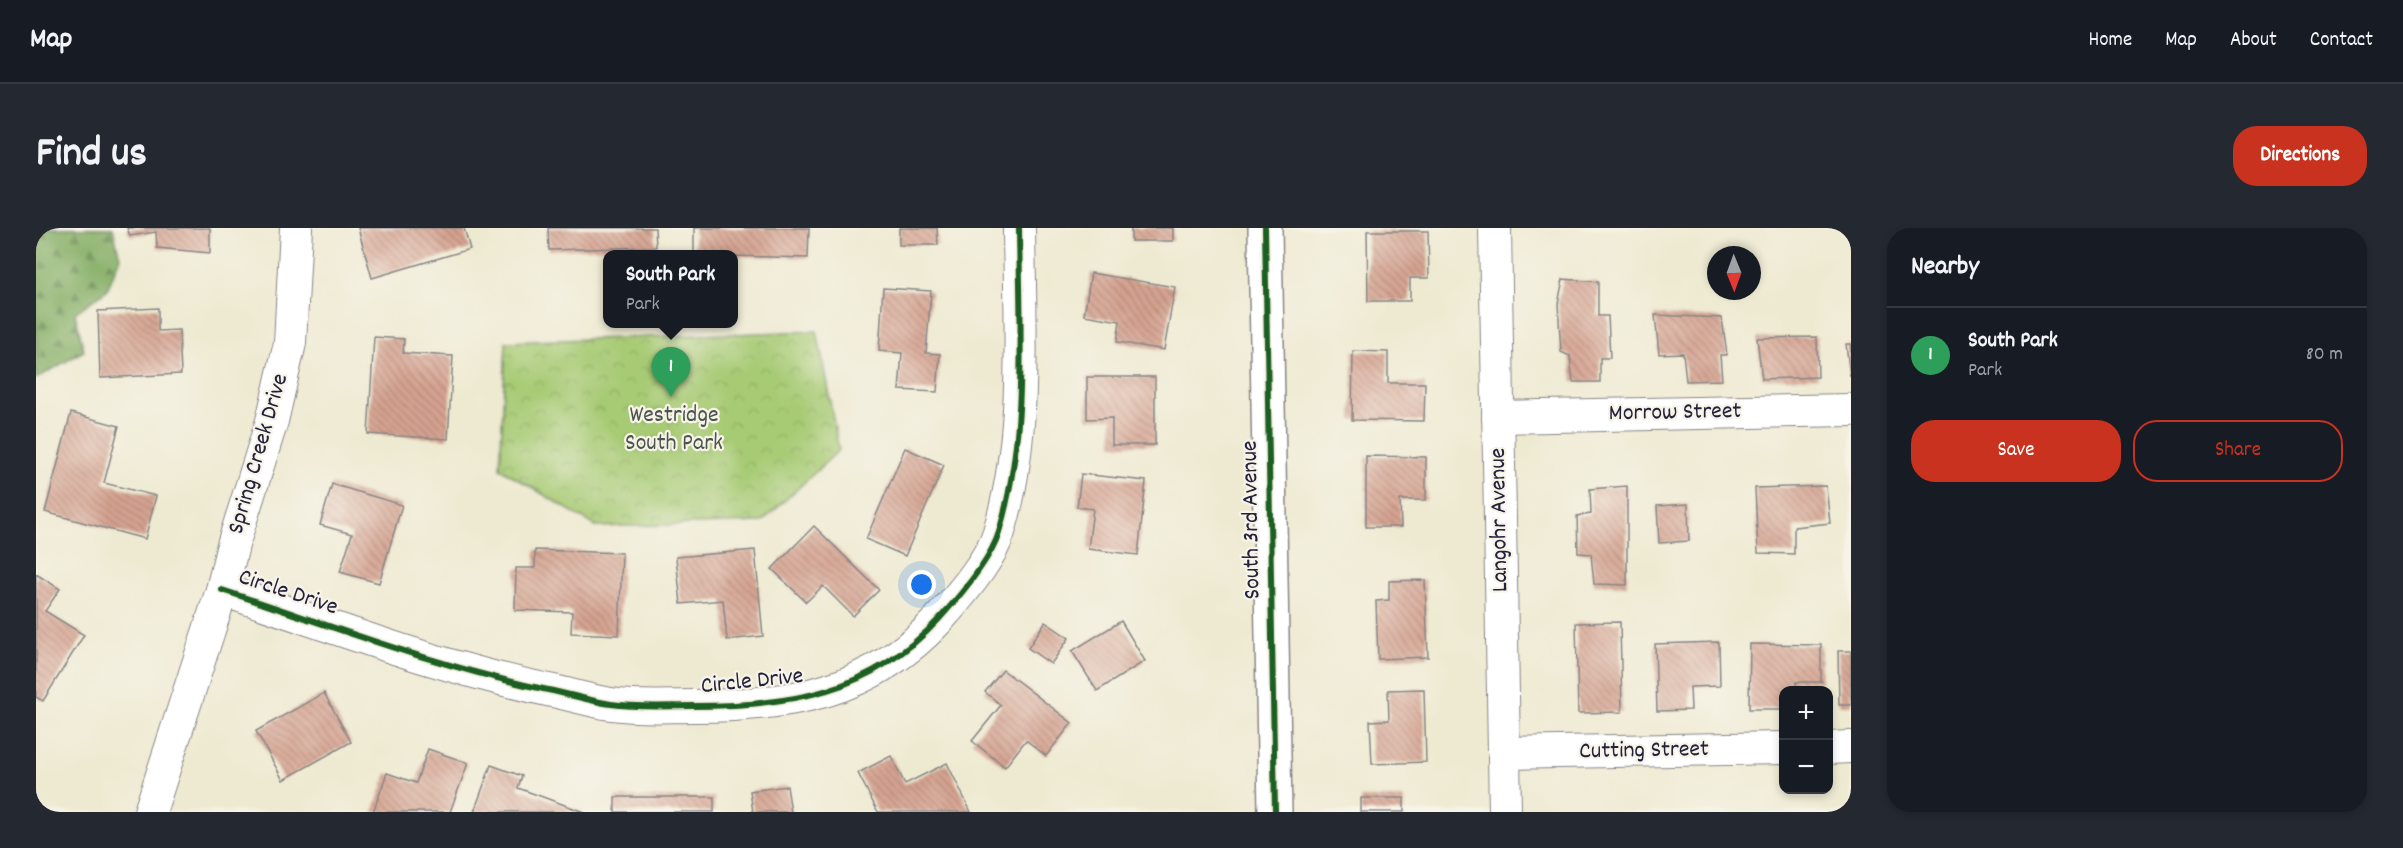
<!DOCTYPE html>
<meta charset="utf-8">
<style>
body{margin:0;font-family:Dekko,sans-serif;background:#242831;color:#f1f3f6}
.controls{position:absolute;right:18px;bottom:18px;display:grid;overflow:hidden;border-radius:12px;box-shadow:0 3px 9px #0003}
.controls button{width:54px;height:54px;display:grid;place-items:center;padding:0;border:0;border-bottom:2px solid #363941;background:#171b24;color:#f1f3f6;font:30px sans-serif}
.compass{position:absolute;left:1671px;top:18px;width:54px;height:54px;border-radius:50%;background:#171b24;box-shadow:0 3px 9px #0003;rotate:179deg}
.you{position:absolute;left:886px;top:357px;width:21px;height:21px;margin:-15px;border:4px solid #fff;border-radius:50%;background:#1a73e8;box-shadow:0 0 0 9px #1a73e833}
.badge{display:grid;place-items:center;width:39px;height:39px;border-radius:50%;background:#c8321e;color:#fff;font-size:20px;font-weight:700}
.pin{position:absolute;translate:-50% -50px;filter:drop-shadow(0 2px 3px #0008)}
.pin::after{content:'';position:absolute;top:32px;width:21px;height:18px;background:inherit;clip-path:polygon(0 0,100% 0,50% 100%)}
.popup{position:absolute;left:567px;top:22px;width:135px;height:78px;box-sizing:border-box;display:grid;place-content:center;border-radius:12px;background:#171b24;filter:drop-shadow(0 2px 4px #0005);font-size:20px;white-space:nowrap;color:#9ea1a6}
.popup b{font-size:22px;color:#f1f3f6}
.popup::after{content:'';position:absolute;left:50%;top:100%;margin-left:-12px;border:12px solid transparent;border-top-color:#171b24}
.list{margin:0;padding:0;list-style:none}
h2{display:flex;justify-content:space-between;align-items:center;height:78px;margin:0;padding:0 24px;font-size:26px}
h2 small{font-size:20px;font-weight:400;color:#9ea1a6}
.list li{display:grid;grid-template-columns:39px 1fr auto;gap:18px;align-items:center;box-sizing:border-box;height:96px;padding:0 24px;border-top:2px solid #363941}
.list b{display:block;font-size:22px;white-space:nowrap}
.list p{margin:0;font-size:20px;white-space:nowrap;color:#9ea1a6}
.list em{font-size:20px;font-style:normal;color:#9ea1a6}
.actions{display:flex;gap:12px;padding:18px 24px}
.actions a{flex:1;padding:14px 0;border:2px solid #c8321e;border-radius:24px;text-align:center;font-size:21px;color:#c8321e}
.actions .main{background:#c8321e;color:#fff}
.map{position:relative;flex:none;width:1815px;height:584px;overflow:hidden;border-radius:24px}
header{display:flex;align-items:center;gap:36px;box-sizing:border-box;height:84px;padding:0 30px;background:#171b24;border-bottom:2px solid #363941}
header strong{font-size:28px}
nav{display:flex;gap:33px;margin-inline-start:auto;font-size:21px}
.intro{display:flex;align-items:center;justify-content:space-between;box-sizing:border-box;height:144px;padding:0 36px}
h1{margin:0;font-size:42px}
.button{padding:15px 27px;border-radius:24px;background:#c8321e;color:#fff;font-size:21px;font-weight:700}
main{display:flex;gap:36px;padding:0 36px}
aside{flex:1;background:#171b24;border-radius:24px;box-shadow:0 3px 9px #0003}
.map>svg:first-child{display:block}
.forest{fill:url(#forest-firs);stroke:#546850;stroke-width:1.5}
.park{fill:url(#park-crowns);stroke:#647658;stroke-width:1.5}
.building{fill:url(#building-back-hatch)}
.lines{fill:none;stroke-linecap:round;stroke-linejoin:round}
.minor-casing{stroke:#888686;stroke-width:34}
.major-casing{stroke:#888686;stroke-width:36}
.minor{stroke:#fff;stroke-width:32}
.major{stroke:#fff;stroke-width:33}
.cycleway-casing{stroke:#f7f3e8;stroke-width:10}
.cycleway{stroke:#1b5e20;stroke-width:6}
.labels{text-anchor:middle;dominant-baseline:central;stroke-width:4.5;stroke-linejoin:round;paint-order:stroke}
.street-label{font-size:24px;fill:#22223b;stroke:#f7f3e8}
.park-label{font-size:24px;fill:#4a554c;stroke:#f7f3e8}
</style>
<header>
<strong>Map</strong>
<nav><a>Home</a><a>Map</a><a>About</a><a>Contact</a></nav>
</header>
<div class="intro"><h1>Find us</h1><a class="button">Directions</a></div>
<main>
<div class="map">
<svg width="1815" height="584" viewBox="0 0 1815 584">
<defs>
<pattern id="forest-firs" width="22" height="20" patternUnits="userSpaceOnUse" patternTransform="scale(1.5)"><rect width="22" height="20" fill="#85af66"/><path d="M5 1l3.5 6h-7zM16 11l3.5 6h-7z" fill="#6c8e55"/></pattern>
<pattern id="park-crowns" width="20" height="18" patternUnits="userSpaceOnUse" patternTransform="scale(1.5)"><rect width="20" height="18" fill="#a7cb74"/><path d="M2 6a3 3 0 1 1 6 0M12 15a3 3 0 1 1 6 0" fill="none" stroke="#8fae65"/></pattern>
<pattern id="building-back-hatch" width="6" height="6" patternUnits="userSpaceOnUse" patternTransform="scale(1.5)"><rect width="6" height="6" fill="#d6a390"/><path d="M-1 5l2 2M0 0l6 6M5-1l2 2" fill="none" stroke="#ad8477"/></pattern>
</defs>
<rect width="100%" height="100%" fill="#f7f3e8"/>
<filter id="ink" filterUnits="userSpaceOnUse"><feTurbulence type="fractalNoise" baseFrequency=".0167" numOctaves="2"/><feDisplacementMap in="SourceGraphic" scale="12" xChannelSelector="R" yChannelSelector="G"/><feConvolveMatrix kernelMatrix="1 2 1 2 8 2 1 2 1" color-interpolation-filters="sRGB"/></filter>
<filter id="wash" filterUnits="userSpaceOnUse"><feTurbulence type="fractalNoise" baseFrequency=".008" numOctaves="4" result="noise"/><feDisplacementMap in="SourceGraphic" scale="24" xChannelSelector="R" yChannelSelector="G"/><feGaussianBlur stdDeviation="1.35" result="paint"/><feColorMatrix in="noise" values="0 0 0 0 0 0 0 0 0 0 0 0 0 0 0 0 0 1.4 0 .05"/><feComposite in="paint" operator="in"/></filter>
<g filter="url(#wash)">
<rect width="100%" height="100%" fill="#eeead2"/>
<polygon class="forest" points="0,0 77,0 84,30 71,62 39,85 48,123 0,151"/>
<polygon class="park" points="781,103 803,222 726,294 561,299 464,240 470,114"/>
<g id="blocks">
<g class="building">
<polygon points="91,0 174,0 174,25 121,20 120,4 94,8"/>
<polygon points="322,0 428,0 434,21 336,50"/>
<polygon points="512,0 619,0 620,19 513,22"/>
<polygon points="658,0 773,0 772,30 658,27"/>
<polygon points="863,0 901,0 902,17 863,17"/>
<rect x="1095" y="0" width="42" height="13"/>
<polygon points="1331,3 1392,3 1393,50 1374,50 1374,73 1332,73"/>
<polygon points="1055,45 1139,59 1128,122 1081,114 1084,93 1048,87"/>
<polygon points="1527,51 1562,54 1562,88 1572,88 1574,130 1564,130 1564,154 1537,154 1534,128 1525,124 1522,76"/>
<polygon points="847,60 895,63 890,125 904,126 901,164 863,162 866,125 843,123"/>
<polygon points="122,80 122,103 143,102 145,146 64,150 62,83"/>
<polygon points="1619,87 1686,90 1691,127 1684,127 1686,152 1650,153 1647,125 1623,126"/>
<polygon points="338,109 368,111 367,125 417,128 412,211 332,206"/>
<polygon points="1781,109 1782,149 1726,151 1721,110"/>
<polygon points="1810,116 1815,116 1815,148 1814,148"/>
<polygon points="1317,123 1352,124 1352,155 1389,155 1388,193 1316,192"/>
<polygon points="1051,149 1119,149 1119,217 1076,217 1076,190 1051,191"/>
<polygon points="35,185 83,198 68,255 120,268 109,311 9,284"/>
<polygon points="869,220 908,237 869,328 830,311"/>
<polygon points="1330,228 1390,229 1390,272 1364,272 1365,299 1330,299"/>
<polygon points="1045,246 1110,253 1102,327 1052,321 1057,281 1041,279"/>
<polygon points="296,256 366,277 343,355 304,344 316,306 284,297"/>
<polygon points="1591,258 1591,357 1558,356 1555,326 1542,325 1541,288 1555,286 1554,261"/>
<polygon points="1790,258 1794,295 1758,299 1758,326 1722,325 1719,260"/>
<polygon points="1652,276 1653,313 1623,315 1621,278"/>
<polygon points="778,298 843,362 817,388 787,358 770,374 736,341"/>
<polygon points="499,322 586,325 583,407 535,405 536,384 479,382 480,340 499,340"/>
<polygon points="719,322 727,408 691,412 687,372 645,376 640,329"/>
<polygon points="0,346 24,361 9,383 48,407 7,473 0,469"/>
<polygon points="1389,352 1392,429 1342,431 1340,373 1353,372 1353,353"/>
<polygon points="1085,393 1109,433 1061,463 1036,423"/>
<polygon points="1009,394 1033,410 1015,436 992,420"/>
<polygon points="1584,394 1586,484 1542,485 1540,395"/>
<polygon points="1683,414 1684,458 1654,459 1655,482 1621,483 1619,416"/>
<polygon points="1714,416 1785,417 1785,454 1760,454 1760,463 1748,463 1748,481 1713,481"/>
<polygon points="1802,423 1815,423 1815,477 1803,477"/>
<polygon points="967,442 1036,495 1010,528 990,512 969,539 936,513 965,477 949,464"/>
<polygon points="1388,461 1390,534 1336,536 1334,493 1353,492 1352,462"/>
<polygon points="288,465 315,514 247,552 220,503"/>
<polygon points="392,521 432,535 414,584 337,584 351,545 380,555"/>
<polygon points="855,528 869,556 911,535 935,584 842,584 822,545"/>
<polygon points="455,537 486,548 482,560 548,584 438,584"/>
<polygon points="751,558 755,584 717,584 714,563"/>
<rect x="579" y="569" width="99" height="15"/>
<rect x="1325" y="570" width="43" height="14"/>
</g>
</g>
</g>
<g filter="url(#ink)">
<use href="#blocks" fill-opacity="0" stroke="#888686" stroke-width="1.5"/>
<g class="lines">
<g class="minor-casing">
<g id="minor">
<polyline points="1459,0 1469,584"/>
<polyline points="1462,189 1815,182"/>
<path d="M 186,362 C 294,397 401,439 512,462 C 533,466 554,473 575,476 C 602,480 630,478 657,478 C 754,478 835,465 903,391 C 922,370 955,331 963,304 C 992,207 984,100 983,0"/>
<polyline points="1792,520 1815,519"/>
<polyline points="1468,525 1748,520"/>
<polyline points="114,584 186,362 197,317 236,193 254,115 260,0"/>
</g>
</g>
<g class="major-casing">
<polyline id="major" points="1229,0 1239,584"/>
</g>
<use href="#minor" class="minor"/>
<use href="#major" class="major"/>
<g class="cycleway-casing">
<g id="cycleway">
<polyline points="1229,0 1239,584"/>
<path d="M 186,362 C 294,397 401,439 512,462 C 533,466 554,473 575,476 C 602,480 630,478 657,478 C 754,478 835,465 903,391 C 922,370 955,331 963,304 C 992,207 984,100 983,0"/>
</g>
</g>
<use href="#cycleway" class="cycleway"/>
</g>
</g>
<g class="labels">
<g class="street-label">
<text transform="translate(1639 185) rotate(-1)">Morrow Street</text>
<text transform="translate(223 226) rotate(-74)">Spring Creek Drive</text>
<text transform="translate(1216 292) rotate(-91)">South 3rd Avenue</text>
<text transform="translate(1464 292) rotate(-91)">Langohr Avenue</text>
<text transform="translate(252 365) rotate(18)">Circle Drive</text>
<text transform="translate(716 454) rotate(-6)">Circle Drive</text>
<text transform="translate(1608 523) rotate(-1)">Cutting Street</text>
</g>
<g class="park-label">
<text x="638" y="188">Westridge<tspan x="638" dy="28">South Park</tspan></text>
</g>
</g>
</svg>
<div class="controls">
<button>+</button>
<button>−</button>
</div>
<svg class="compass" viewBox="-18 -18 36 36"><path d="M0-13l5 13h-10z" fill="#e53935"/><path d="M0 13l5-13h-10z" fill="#9ea1a6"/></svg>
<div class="you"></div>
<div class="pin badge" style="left:635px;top:169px;background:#2e9e5b">1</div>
<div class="popup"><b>South Park</b>Park</div>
</div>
<aside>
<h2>Nearby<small></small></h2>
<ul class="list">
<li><span class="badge" style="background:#2e9e5b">1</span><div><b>South Park</b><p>Park</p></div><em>80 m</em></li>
</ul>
<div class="actions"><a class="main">Save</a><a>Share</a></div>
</aside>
</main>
